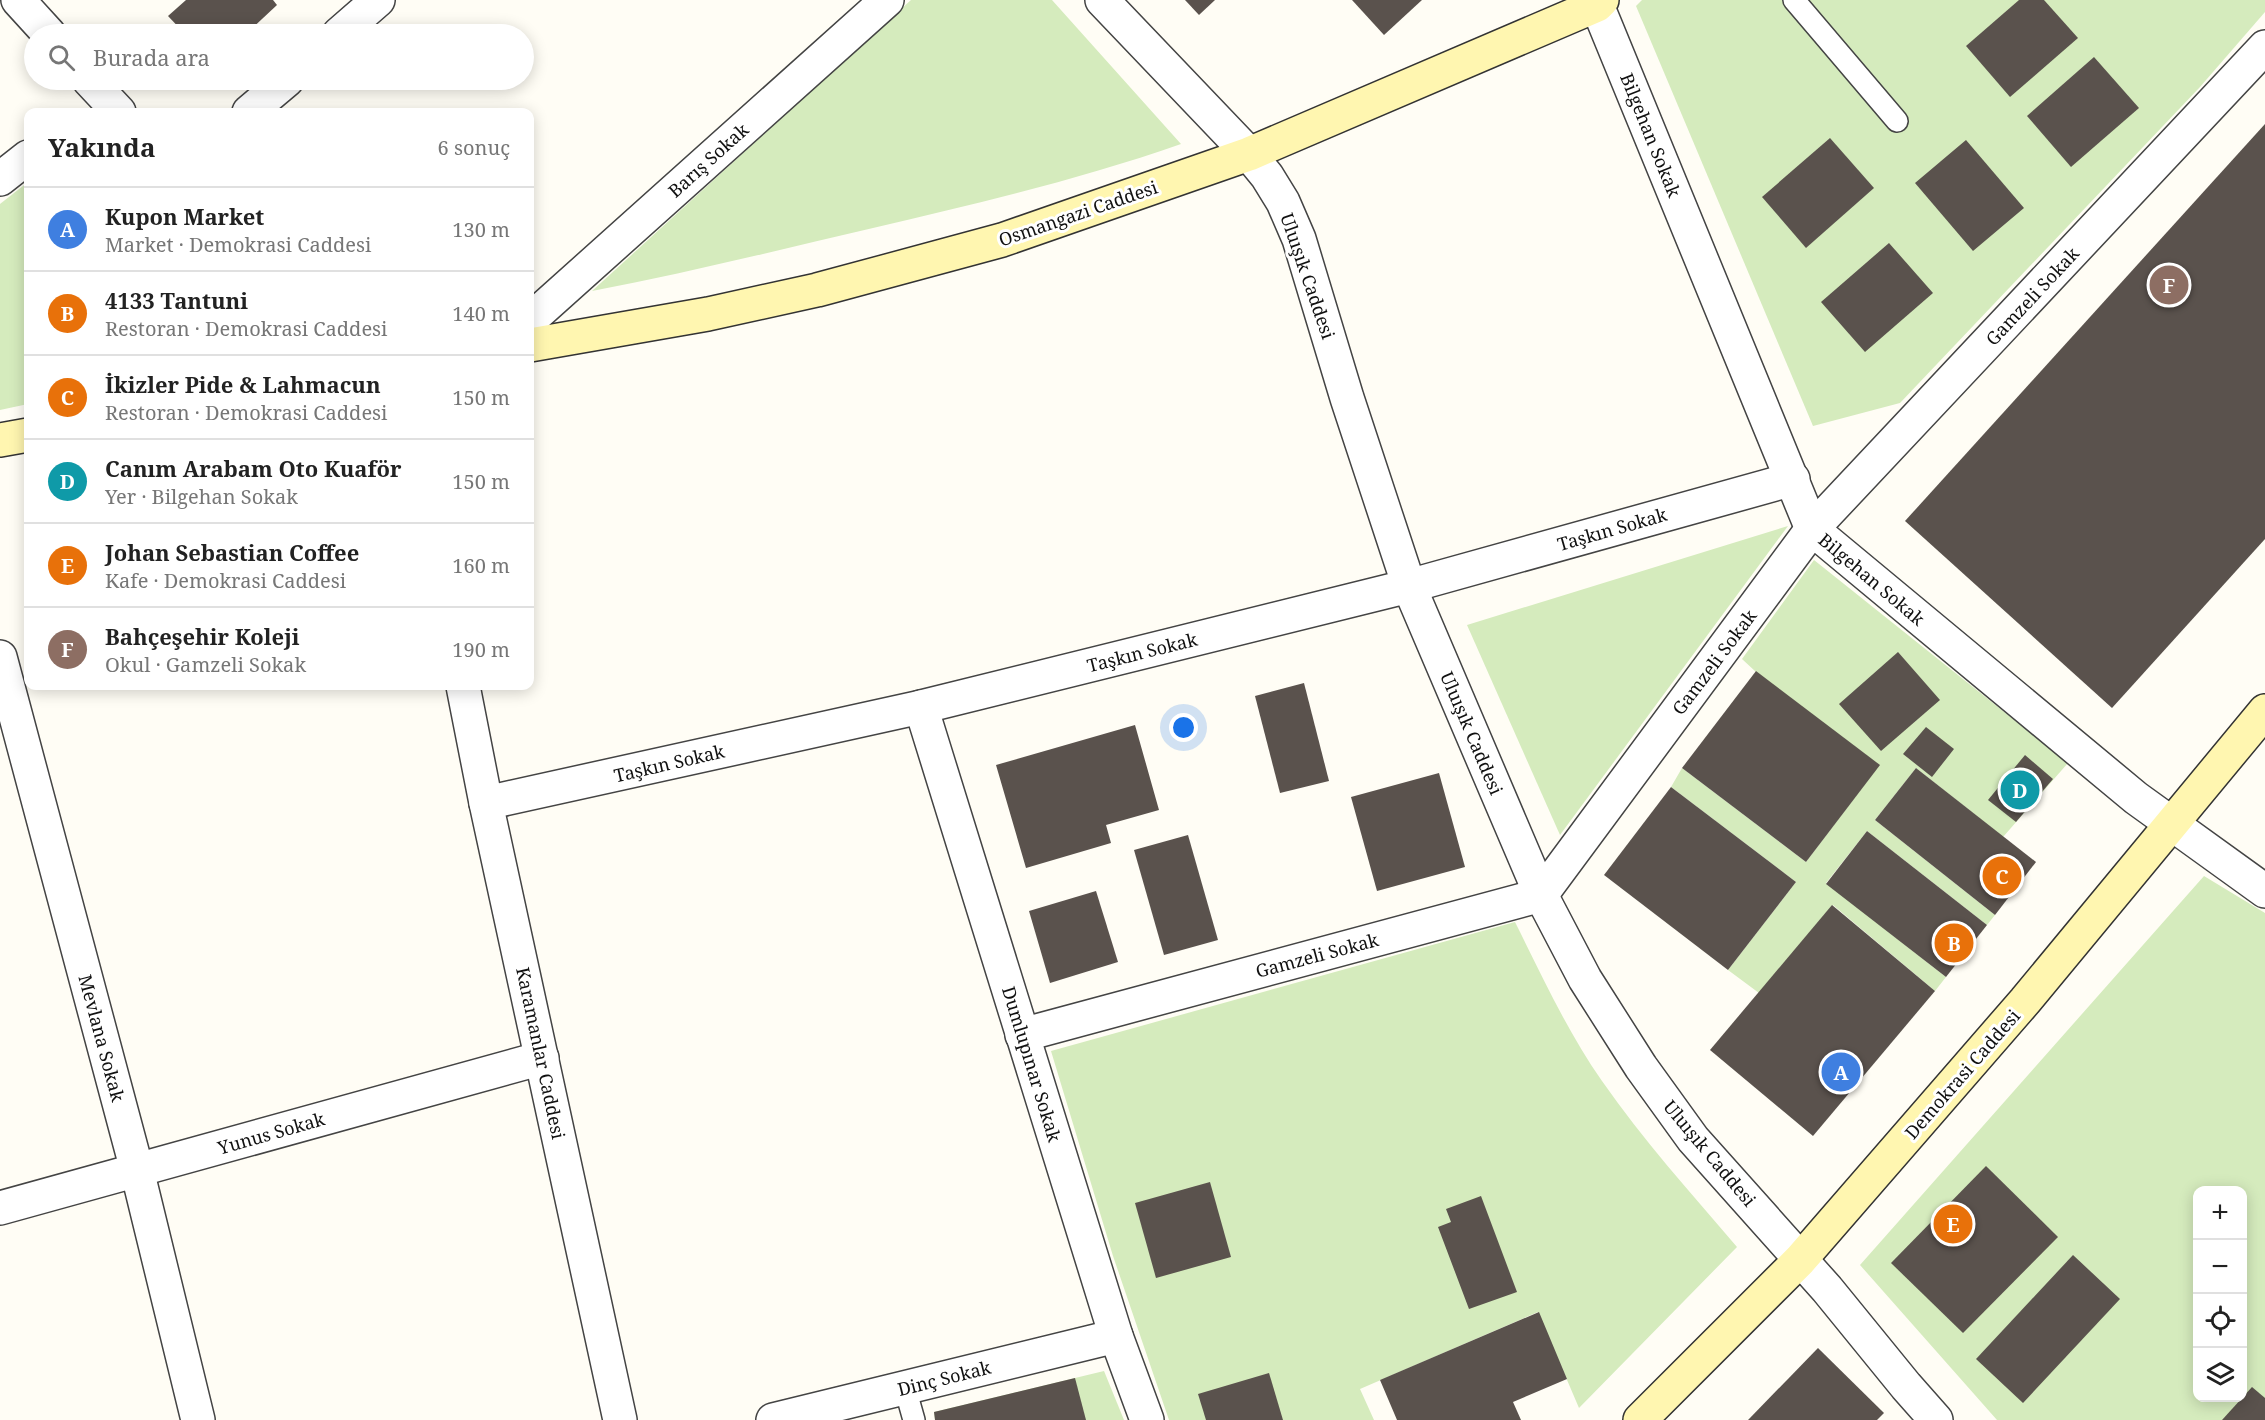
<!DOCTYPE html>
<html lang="tr">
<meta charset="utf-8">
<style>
body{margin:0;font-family:"Noto Serif",serif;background:#f6f6f6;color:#222}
.controls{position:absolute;right:18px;bottom:18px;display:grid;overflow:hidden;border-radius:12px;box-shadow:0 3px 15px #0003}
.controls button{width:54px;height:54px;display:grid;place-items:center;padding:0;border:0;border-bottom:2px solid #e0e0e0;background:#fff;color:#222;font:30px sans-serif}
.you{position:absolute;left:1184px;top:728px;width:21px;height:21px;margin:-15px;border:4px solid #fff;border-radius:50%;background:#1a73e8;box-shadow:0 0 0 9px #1a73e833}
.badge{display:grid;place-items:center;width:39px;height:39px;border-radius:50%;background:#c4262e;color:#fff;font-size:20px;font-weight:700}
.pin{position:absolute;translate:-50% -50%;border:3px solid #fff;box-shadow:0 2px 6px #0006}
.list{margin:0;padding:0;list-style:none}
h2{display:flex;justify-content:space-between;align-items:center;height:78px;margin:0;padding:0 24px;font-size:26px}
h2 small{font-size:20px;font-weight:400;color:#767676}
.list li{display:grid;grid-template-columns:39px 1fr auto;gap:18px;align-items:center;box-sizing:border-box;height:84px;padding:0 24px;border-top:2px solid #e0e0e0}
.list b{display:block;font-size:22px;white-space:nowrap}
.list p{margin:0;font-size:20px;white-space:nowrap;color:#767676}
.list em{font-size:20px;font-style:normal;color:#767676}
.icon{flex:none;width:33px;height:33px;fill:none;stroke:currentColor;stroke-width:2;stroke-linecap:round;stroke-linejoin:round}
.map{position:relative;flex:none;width:2265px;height:1420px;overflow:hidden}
.search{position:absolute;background:#fff;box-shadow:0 3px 15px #0003;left:24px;top:24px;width:510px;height:66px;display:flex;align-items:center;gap:15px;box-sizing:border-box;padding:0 21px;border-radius:33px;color:#767676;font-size:22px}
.panel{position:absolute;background:#fff;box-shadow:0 3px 15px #0003;left:24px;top:108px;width:510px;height:582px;border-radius:12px}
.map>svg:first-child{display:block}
.green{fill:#d5ebbd;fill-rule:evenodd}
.building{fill:#5a524d}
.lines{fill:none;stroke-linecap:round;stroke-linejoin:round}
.lane-casing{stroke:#444;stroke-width:24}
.street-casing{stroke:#444;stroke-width:36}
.secondary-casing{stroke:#333;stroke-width:36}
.lane{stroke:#fff;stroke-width:21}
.street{stroke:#fff;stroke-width:33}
.secondary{stroke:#fff6b0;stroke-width:33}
.labels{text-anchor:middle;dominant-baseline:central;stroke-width:6;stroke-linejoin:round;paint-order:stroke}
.street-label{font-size:18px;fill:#111;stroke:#fff}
</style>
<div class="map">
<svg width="2265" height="1420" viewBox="0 0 2265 1420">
<rect width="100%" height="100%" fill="#fffdf5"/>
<g class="green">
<path d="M 911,0 L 1052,0 L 1181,144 C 1081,179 976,204 873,228 C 779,250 686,273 592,291 Z"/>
<polygon points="1642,0 2265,0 2265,12 2200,87 1900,403 1813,426 1636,6"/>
<polygon points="28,182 28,404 0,410 0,204"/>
<polygon points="1788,526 1560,835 1467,625"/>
<polygon points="1814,560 2068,763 2003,837 1916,768 1875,820 1995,915 1987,925 1867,831 1826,883 1946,977 1935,991 1833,905 1759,993 1728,970 1796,882 1671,787 1682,768 1806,862 1879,765 1756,672 1742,659"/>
<path d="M 2204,876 L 2265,913 L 2265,1420 L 1997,1420 L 1860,1265 ZM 2198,1190 L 2242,1190 L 2242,1398 L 2198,1398 Z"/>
<path d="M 1515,922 C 1542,976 1567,1031 1602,1081 C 1643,1140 1691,1193 1737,1247 L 1579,1408 L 1538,1312 L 1360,1389 L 1374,1420 L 1169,1420 L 1113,1256 L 1051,1051 Z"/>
<polygon points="1104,1371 1124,1420 935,1420 934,1412"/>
</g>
<g class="building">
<polygon points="186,0 273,0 277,5 246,34 185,34 168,16"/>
<polygon points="1185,0 1215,0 1199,15"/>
<polygon points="1352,0 1422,0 1384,35"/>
<polygon points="2019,0 2044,0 2078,38 2010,97 1966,46"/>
<polygon points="2094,57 2139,108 2071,167 2027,116"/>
<polygon points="2265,124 2265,539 2112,708 1905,521"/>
<polygon points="1830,138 1874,188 1806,248 1762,197"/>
<polygon points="1966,140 2024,208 1973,251 1915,183"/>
<polygon points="1889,243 1933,293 1865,352 1821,302"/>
<polygon points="1898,652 1940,700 1881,751 1839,704"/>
<polygon points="1756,671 1880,765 1806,862 1682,768"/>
<polygon points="1304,683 1329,781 1280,793 1255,696"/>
<polygon points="1135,725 1159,810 1106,825 1111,843 1026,868 996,765"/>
<polygon points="1926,727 1954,749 1932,777 1903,754"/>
<polygon points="2025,755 2053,779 2016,822 1988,800"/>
<polygon points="1916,768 2036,862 1995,915 1875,820"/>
<polygon points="1439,773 1465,867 1377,891 1351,797"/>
<polygon points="1671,787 1796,882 1728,970 1604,875"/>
<polygon points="1867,831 1987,925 1946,977 1826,884"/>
<polygon points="1188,835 1218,940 1164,955 1134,850"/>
<polygon points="1096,891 1118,962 1050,983 1029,911"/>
<polygon points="1832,905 1935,991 1813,1136 1710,1050"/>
<polygon points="1986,1166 2058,1237 1963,1333 1891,1263"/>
<polygon points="1210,1182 1231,1257 1156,1278 1135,1203"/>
<polygon points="1481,1196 1517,1292 1469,1309 1438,1227 1451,1222 1446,1209"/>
<polygon points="2073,1255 2120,1299 2023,1403 1976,1359"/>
<polygon points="1539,1312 1567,1379 1513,1402 1521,1420 1397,1420 1380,1380"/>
<polygon points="1818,1348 1884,1413 1877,1420 1748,1420"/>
<polygon points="1269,1373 1283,1420 1206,1420 1198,1394"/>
<polygon points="1075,1378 1086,1420 935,1420 934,1412"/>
<polygon points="2252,1387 2265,1398 2265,1420 2222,1420"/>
</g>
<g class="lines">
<g class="lane-casing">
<g id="lane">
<polyline points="1794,0 1897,121"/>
<polyline points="905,1388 914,1420"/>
</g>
</g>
<g class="street-casing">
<g id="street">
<polyline points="18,0 49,34"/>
<polyline points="1102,0 1249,154 1267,176 1283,202 1299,239 1347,398 1409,586 1541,895 1585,979 1641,1067 1693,1139 1827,1289 1906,1386 1936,1420"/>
<polyline points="1597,5 1812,529 2136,798 2265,891"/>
<polyline points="339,34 378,0"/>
<polyline points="89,80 119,112"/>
<polyline points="249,112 287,80"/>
<polyline points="0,179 28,157"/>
<polyline points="530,320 887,0"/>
<polyline points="0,657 137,1170 198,1420"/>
<polyline points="463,686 486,803 620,1420"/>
<polyline points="921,707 1116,1336 1147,1420"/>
<polyline points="486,803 921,707 1409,586 1793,479"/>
<polyline points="1022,1035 1541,895 1812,529 2265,47"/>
<polyline points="0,1208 542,1058"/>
<polyline points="773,1420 1116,1336"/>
</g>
</g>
<g class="secondary-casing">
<g id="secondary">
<polyline points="530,345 708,314 817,290 1002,240 1249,154 1597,5 1602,0"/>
<polyline points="0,440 28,435"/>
<polyline points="1640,1420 1800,1260 2025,1001 2265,711"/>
</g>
</g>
<use href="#lane" class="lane"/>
<use href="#street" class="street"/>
<use href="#secondary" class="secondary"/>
</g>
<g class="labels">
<g class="street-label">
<text transform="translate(1651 135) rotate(68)">Bilgehan Sokak</text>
<text transform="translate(708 160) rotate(-42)">Barış Sokak</text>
<text transform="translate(1078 213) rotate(-19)">Osmangazi Caddesi</text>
<text transform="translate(1308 276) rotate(71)">Uluışık Caddesi</text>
<text transform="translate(2032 296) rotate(-47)">Gamzeli Sokak</text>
<text transform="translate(1612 529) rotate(-16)">Taşkın Sokak</text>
<text transform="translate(1872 579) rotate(40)">Bilgehan Sokak</text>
<text transform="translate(1142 652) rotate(-14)">Taşkın Sokak</text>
<text transform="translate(1714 662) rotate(-53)">Gamzeli Sokak</text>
<text transform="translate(1472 733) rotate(67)">Uluışık Caddesi</text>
<text transform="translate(669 763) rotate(-13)">Taşkın Sokak</text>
<text transform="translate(1317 955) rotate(-15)">Gamzeli Sokak</text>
<text transform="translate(102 1038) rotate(75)">Mevlana Sokak</text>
<text transform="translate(541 1053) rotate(78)">Karamanlar Caddesi</text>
<text transform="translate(1032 1064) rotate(73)">Dumlupınar Sokak</text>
<text transform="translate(1962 1074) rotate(-49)">Demokrasi Caddesi</text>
<text transform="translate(271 1133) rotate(-16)">Yunus Sokak</text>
<text transform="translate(1710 1153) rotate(50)">Uluışık Caddesi</text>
<text transform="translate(944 1378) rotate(-14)">Dinç Sokak</text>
</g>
</g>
</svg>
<div class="controls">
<button>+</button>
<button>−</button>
<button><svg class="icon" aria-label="locate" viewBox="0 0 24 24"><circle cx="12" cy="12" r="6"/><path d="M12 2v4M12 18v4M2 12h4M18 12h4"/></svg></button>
<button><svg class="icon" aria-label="layers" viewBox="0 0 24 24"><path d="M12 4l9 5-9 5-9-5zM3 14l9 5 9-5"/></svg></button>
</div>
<div class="you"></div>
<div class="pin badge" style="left:1841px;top:1072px;background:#3f7fe0">A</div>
<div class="pin badge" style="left:1954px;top:943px;background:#e8710a">B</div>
<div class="pin badge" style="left:2002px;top:876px;background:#e8710a">C</div>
<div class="pin badge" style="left:2020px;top:790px;background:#0f9aa8">D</div>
<div class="pin badge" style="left:1953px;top:1224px;background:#e8710a">E</div>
<div class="pin badge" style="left:2169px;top:285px;background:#8d6e63">F</div>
<div class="search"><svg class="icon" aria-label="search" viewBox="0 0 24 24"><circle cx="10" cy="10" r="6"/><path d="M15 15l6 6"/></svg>Burada ara</div>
<section class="panel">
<h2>Yakında<small>6 sonuç</small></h2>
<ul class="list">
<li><span class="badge" style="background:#3f7fe0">A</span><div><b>Kupon Market</b><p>Market · Demokrasi Caddesi</p></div><em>130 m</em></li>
<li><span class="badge" style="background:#e8710a">B</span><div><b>4133 Tantuni</b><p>Restoran · Demokrasi Caddesi</p></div><em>140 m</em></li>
<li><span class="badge" style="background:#e8710a">C</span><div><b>İkizler Pide &amp; Lahmacun</b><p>Restoran · Demokrasi Caddesi</p></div><em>150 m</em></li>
<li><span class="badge" style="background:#0f9aa8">D</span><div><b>Canım Arabam Oto Kuaför</b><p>Yer · Bilgehan Sokak</p></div><em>150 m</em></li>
<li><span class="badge" style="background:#e8710a">E</span><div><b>Johan Sebastian Coffee</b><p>Kafe · Demokrasi Caddesi</p></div><em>160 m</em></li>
<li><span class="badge" style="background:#8d6e63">F</span><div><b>Bahçeşehir Koleji</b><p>Okul · Gamzeli Sokak</p></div><em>190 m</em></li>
</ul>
</section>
</div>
